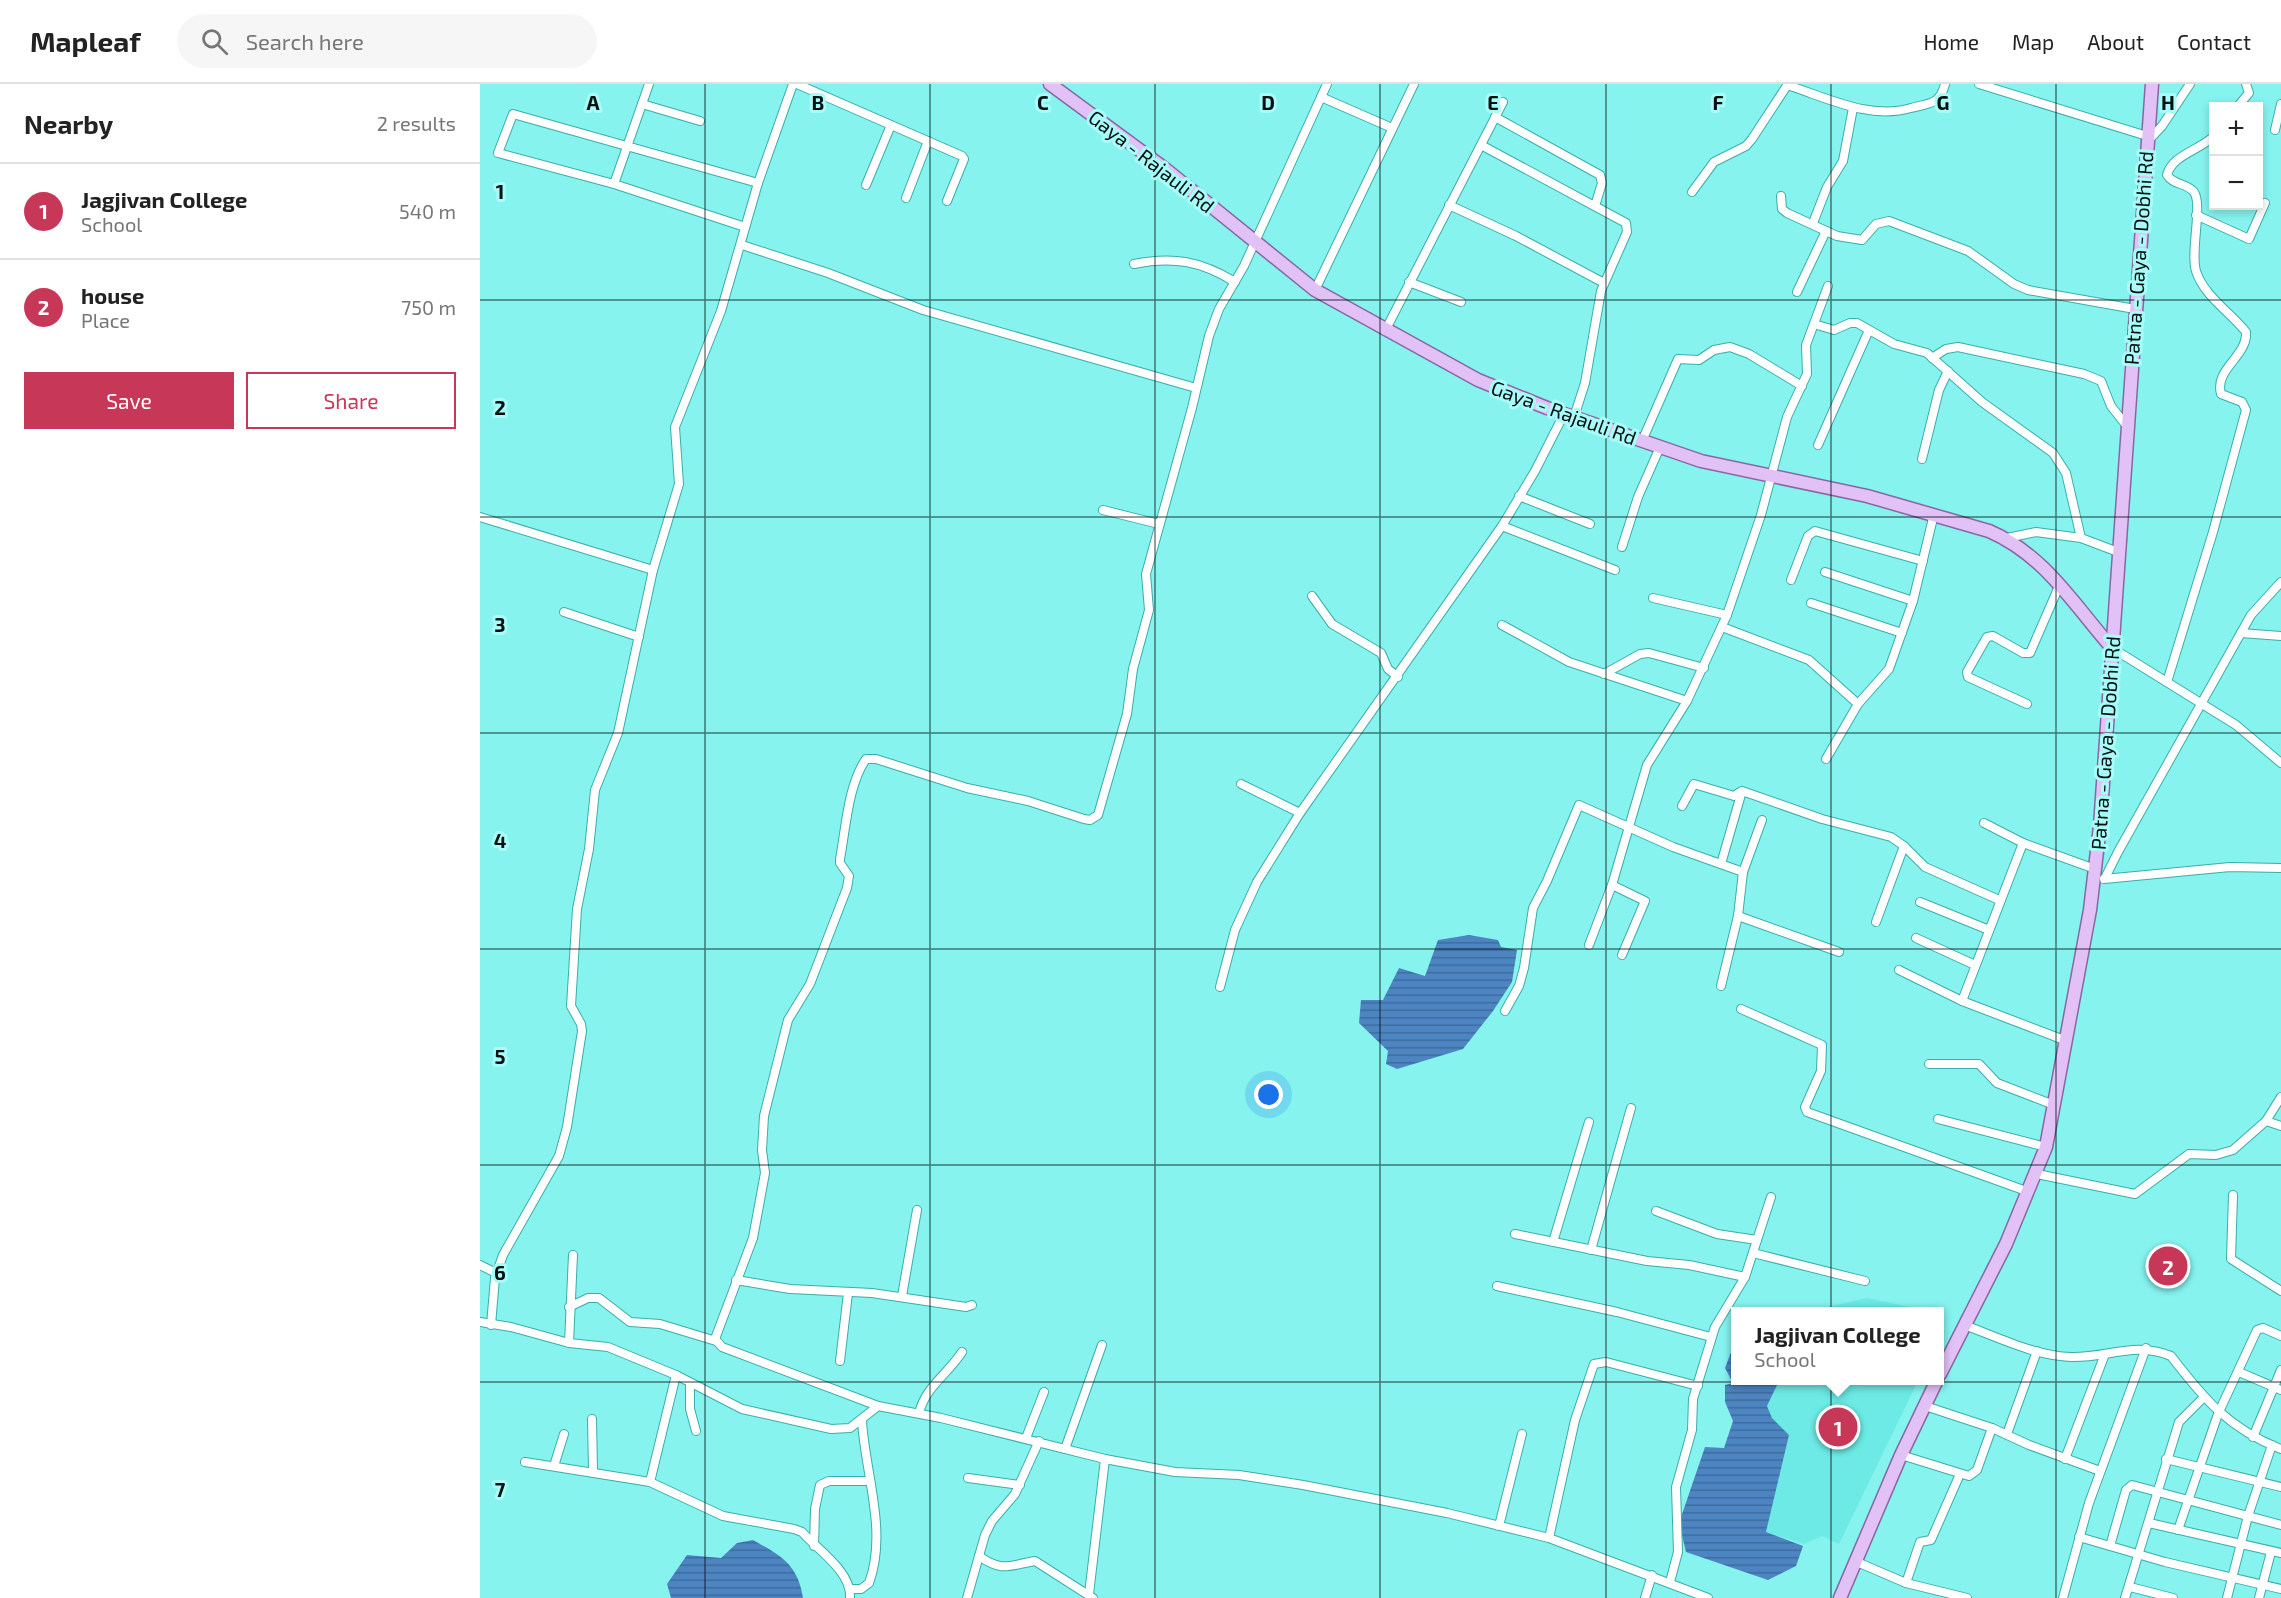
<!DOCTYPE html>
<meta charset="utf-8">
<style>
body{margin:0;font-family:"Exo 2",sans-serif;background:#f6f6f6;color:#222}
.controls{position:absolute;right:18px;top:18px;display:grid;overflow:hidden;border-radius:0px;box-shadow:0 3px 9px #0003}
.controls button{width:54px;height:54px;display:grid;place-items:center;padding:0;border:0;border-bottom:2px solid #e0e0e0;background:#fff;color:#222;font:30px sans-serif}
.you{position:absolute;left:789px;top:1011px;width:21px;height:21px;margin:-15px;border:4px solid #fff;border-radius:50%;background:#1a73e8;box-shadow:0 0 0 9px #1a73e833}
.badge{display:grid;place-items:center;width:39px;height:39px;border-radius:50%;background:#c73758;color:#fff;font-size:20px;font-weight:700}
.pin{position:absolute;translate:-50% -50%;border:3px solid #fff;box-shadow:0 2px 6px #0006}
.popup{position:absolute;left:1251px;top:1223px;width:213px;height:78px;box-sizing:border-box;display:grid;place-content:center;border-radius:0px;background:#fff;filter:drop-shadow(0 2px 4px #0005);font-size:20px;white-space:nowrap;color:#767676}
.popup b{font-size:22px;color:#222}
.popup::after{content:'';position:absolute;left:50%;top:100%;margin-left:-12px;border:12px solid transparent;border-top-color:#fff}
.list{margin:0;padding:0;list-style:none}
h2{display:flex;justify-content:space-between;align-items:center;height:78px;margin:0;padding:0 24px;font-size:26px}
h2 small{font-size:20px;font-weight:400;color:#767676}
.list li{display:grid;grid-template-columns:39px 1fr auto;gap:18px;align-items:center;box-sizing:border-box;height:96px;padding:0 24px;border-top:2px solid #e0e0e0}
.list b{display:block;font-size:22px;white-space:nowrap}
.list p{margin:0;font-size:20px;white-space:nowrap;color:#767676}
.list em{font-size:20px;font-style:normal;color:#767676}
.actions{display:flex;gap:12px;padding:18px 24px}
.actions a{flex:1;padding:14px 0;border:2px solid #c73758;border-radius:0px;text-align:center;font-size:21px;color:#c73758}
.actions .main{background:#c73758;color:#fff}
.icon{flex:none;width:33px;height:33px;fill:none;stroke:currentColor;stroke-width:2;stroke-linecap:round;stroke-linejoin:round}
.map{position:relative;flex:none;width:1801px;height:1514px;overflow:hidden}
header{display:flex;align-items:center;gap:36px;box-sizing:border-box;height:84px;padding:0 30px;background:#fff;border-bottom:2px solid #e0e0e0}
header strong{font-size:28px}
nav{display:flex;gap:33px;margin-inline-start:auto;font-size:21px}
.search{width:420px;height:54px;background:#f6f6f6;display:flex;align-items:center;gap:15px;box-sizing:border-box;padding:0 21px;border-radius:33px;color:#767676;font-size:22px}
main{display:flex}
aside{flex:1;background:#fff}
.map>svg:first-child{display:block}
.built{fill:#6deae5}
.water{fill:url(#water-rules)}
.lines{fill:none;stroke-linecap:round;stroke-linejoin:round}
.minor-casing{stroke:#3aaeaa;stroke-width:10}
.primary-casing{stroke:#8768a2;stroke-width:15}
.minor{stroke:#fff;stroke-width:8}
.primary{stroke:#e2c1f6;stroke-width:12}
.grid{fill:none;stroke:#011;stroke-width:1.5;stroke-opacity:0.55}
.labels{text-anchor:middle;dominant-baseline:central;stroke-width:6;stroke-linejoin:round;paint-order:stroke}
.street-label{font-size:20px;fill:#011;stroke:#a9fdf9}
.grid-label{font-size:20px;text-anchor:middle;font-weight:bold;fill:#011;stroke:#a9fdf9;stroke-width:6;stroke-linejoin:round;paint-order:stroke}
</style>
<header>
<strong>Mapleaf</strong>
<div class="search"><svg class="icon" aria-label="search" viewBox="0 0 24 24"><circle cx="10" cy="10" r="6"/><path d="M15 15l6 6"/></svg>Search here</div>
<nav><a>Home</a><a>Map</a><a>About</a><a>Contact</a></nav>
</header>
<main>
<aside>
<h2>Nearby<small>2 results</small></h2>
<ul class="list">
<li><span class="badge">1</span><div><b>Jagjivan College</b><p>School</p></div><em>540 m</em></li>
<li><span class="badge">2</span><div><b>house</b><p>Place</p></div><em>750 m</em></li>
</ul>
<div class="actions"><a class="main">Save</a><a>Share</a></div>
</aside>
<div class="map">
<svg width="1801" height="1514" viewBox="0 0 1801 1514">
<defs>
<pattern id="water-rules" width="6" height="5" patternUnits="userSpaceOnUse" patternTransform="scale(1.5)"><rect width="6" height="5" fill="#4d85c2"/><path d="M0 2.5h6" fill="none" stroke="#3e6b9c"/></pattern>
</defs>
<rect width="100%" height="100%" fill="#86f3ef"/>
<g class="built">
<polygon points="1387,1214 1448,1227 1346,1228 1348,1223"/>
<polygon points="1299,1297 1438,1297 1359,1460 1342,1452 1324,1460 1286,1448 1309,1351 1292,1334 1287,1322"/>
</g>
<g class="water">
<polygon points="989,851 1018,856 1021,863 1037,866 1032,898 1013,927 983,965 917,985 906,980 908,967 879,939 881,916 903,916 919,884 945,892 958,856"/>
<polygon points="1256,1255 1256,1296 1299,1297 1287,1322 1292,1334 1309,1351 1286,1448 1323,1462 1316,1482 1288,1496 1206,1468 1199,1439 1225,1363 1244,1364 1253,1337 1245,1318 1245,1301 1253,1299 1245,1284"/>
<path d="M 273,1456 C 300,1471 318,1480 323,1514 L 191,1514 L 187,1500 L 207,1471 L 241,1474 L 257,1459 Z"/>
</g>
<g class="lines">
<g class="minor-casing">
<g id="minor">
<polyline points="169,0 134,100 265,143"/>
<polyline points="317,0 482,72 484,75 467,117"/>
<path d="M 847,0 L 764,182 L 739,225 L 729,252 L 712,324 L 666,490 L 669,526 L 653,585 L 647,630 L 618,731 L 610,736 L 604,735 L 548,717 L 487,704 L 396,675 L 386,675 C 368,701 366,743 360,775 L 360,779 L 369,792 L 367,804 L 330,900 L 308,936 L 284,1032 L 282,1066 L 285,1089 L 273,1154 L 235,1255 L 242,1263 L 398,1322 L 461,1334 L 625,1375 L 695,1388 L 759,1391 L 823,1401 L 967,1429 L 1069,1454 L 1228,1514"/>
<polyline points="1499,0 1667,52"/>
<path d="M 1307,1 C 1348,14 1389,36 1431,24 C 1449,19 1460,21 1465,0"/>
<polyline points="841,13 912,44"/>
<polyline points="162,20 220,37"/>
<polyline points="1758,22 1769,9 1766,0"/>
<polyline points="1015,33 1120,91 1122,99 1115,122"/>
<polyline points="1795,46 1801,20"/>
<polyline points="1668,57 1682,42 1710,0"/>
<polyline points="1001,61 1146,139 1147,148 1121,207 1105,299 1094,333"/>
<polyline points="134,100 18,69 33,30 278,99"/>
<polyline points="386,101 411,41"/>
<polyline points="1212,108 1234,78 1266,62 1272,55 1308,0"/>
<polyline points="1301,112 1302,125 1307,129 1357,152 1382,156 1396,140 1409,137 1488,167 1534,200 1548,206 1655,225"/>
<polyline points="426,114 448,57"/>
<polyline points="969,121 1036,152 1124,199"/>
<polyline points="1716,131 1769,155 1785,119"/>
<polyline points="1333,139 1347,103 1363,77 1373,24"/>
<polyline points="262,161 348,189 443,226 716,304"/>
<path d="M 654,180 C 693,172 721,177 755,198"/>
<polyline points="929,198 981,218"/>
<polyline points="835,206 934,0"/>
<polyline points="1317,208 1346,147"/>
<polyline points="1334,240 1354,246 1370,239 1377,239 1414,260 1447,269 1502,318 1573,369 1586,389 1601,454 1638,468"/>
<polyline points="905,247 1023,18"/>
<polyline points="1452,274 1466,265 1478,263 1604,290 1621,297 1631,322 1646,341"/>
<polyline points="1162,357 1198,275 1219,276 1234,266 1250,263 1269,270 1322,302"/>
<polyline points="1338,361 1389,246"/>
<polyline points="1442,375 1459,306 1468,287"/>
<polyline points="1039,412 1110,440"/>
<polyline points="623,426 679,440"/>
<polyline points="0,433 173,486"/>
<polyline points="1022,442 1135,486"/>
<polyline points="1527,454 1556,448 1601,454"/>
<polyline points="1142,463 1158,413 1180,363"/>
<polyline points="1345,488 1433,517"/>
<polyline points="1311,496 1328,452 1335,447 1443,477"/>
<polyline points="832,512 852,540 901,569 908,585 918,593"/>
<polyline points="1173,514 1247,531"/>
<polyline points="1331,519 1422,549"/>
<polyline points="84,528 159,553"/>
<polyline points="1022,541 1089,578 1207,617"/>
<polyline points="1242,543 1329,576 1378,620"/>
<polyline points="1761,549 1801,552"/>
<polyline points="1632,564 1756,641 1801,679"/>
<polyline points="1124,590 1160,570 1169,569 1224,584"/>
<path d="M 1687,598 L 1733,448 L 1766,326 L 1762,318 L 1741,310 C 1734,285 1768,272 1766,248 C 1750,228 1724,212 1716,187 C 1710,168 1723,121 1714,108 C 1707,99 1693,101 1687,91 C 1692,71 1720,66 1734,52"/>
<polyline points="1547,620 1488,593 1487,588 1507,553 1513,552 1543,569 1550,569 1580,500"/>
<polyline points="1346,675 1378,620 1409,585 1433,517 1454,430"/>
<polyline points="761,700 820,729"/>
<polyline points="1202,722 1214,700 1254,712 1260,708"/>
<polyline points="1504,739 1543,759 1615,785"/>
<polyline points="1241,780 1262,707 1342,735 1411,753 1424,762 1445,783 1519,816"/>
<polyline points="1625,794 1638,768 1771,531 1801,498"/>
<polyline points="1624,795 1750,783 1801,784"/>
<polyline points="1132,801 1165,817 1142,871"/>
<polyline points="1440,818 1509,846"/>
<polyline points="1258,832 1359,868"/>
<polyline points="1396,838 1424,762"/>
<polyline points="1436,854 1495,881"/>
<polyline points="1109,861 1132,801 1167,681 1207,617 1247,531 1281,431 1307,333 1327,290 1326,261 1348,202"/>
<polyline points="1419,886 1482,917 1584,956"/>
<polyline points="1241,902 1258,832 1263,788 1282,736"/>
<polyline points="740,903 755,846 777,798 820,729 1022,442 1055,387 1084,330"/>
<polyline points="1482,917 1543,759"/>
<polyline points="1261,925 1342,961 1341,987 1325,1023 1327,1028 1549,1108"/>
<polyline points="1025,927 1039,902 1044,884 1053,824 1067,797 1099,721 1193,763 1263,788"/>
<polyline points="1449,980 1499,980 1517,999 1574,1021"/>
<polyline points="1458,1035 1566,1063"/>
<polyline points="1786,1037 1801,1042"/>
<polyline points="1557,1090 1655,1110 1709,1070 1736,1071 1753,1066 1786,1037 1801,1013"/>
<polyline points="1753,1111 1751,1175 1801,1207"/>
<polyline points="1176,1127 1237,1150 1277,1156"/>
<polyline points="1035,1150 1167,1177 1209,1181 1265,1193"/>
<polyline points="1073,1158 1109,1038"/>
<polyline points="1111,1166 1151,1024"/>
<polyline points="1273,1169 1385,1197"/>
<polyline points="0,1181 16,1189"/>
<polyline points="256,1196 310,1205 392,1209 486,1223 492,1221"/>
<polyline points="1017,1202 1137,1228 1231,1253"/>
<polyline points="422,1212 437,1126"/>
<polyline points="89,1223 108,1214 119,1214 150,1238 180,1240 236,1257"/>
<polyline points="0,1238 31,1243 89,1259 128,1263 196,1291 262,1325 351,1345 370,1344 398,1322"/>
<polyline points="11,1241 15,1194 23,1171 79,1072 87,1043 102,947 101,940 91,922 97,825 109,765 115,706 138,649 173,486 199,400 195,343 241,227 278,99 313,0"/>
<path d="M 1484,1241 C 1518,1253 1555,1272 1591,1273 C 1628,1274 1654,1257 1691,1272 C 1724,1315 1749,1345 1801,1365"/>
<polyline points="89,1259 93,1171"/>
<polyline points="360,1277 368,1209"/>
<polyline points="1759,1288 1801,1306"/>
<polyline points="210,1299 210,1325 216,1347"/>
<polyline points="1445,1322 1512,1344 1549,1361 1620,1387"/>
<path d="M 439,1329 C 446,1302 467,1291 482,1268"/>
<polyline points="112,1335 113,1387"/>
<polyline points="1527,1350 1557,1267"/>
<polyline points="1773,1353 1801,1286"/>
<polyline points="546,1354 564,1308"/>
<polyline points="585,1365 622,1261"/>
<polyline points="1421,1371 1489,1392 1497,1386 1512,1344"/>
<polyline points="1585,1375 1625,1270"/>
<polyline points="1686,1375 1801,1403"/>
<path d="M 45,1378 L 170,1398 L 243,1432 L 314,1445 L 322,1448 C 338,1466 372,1488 370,1514"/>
<polyline points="74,1382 84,1350"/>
<polyline points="488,1394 540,1401"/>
<polyline points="170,1398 196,1291"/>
<polyline points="1669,1439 1801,1469"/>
<polyline points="1019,1442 1042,1350"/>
<polyline points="1698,1446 1738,1330 1777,1246 1783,1244 1801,1252"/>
<polyline points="1599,1453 1685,1478 1801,1505"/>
<polyline points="1069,1454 1095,1336 1114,1280 1126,1278 1218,1302"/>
<polyline points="334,1462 335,1425 340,1401 349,1397 390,1397"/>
<polyline points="1630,1462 1646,1406 1652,1401 1801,1441"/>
<path d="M 499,1472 C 523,1489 530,1481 555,1477 L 613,1514"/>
<polyline points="1377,1478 1426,1499 1487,1514"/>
<polyline points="1190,1498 1198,1468 1196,1403 1212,1346 1213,1315 1235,1243 1265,1193 1291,1113"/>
<polyline points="1426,1499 1440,1458 1451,1456 1480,1390"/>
<polyline points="1650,1503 1693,1514"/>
<path d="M 370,1505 L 381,1505 L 389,1499 C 408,1448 385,1389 382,1337"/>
<polyline points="609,1510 625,1375"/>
<polyline points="487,1514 505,1451 512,1437 535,1410 559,1357"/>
<polyline points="1165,1514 1172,1491"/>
<polyline points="1583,1514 1609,1419 1666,1264"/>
<polyline points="1645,1514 1699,1338 1723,1314"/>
<polyline points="1747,1514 1768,1432 1792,1361"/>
<polyline points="1779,1514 1791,1468"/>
</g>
</g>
<g class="primary-casing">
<g id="primary">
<path d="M 570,0 L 684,84 L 835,206 L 998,296 L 1067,324 L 1221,377 L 1387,412 L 1509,447 C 1565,471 1594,521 1632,564"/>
<polyline points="1460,1290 1526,1160 1566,1063 1610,826 1620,742 1672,0"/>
<polyline points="1360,1514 1421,1371 1457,1296"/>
</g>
</g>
<use href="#minor" class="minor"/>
<use href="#primary" class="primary"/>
</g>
<path class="grid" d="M 225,0 L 225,1514M 450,0 L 450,1514M 675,0 L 675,1514M 900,0 L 900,1514M 1126,0 L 1126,1514M 1351,0 L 1351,1514M 1576,0 L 1576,1514M 0,216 L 1801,216M 0,433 L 1801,433M 0,649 L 1801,649M 0,865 L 1801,865M 0,1081 L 1801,1081M 0,1298 L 1801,1298"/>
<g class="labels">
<g class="street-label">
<text transform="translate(672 77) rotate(38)">Gaya - Rajauli Rd</text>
<text transform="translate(1658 174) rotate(-86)">Patna - Gaya - Dobhi Rd</text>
<text transform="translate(1084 328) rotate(20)">Gaya - Rajauli Rd</text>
<text transform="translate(1625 659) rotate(-86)">Patna - Gaya - Dobhi Rd</text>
</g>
</g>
<g class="grid-label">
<text x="113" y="26">A</text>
<text x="338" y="26">B</text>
<text x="563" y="26">C</text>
<text x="788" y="26">D</text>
<text x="1013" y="26">E</text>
<text x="1238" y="26">F</text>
<text x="1463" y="26">G</text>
<text x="1688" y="26">H</text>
<text x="20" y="115">1</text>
<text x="20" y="331">2</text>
<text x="20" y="548">3</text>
<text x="20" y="764">4</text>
<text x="20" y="980">5</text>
<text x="20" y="1196">6</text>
<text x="20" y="1413">7</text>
</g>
</svg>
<div class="controls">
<button>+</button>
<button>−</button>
</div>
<div class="you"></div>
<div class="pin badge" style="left:1358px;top:1343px">1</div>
<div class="popup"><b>Jagjivan College</b>School</div>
<div class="pin badge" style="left:1688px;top:1182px">2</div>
</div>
</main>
